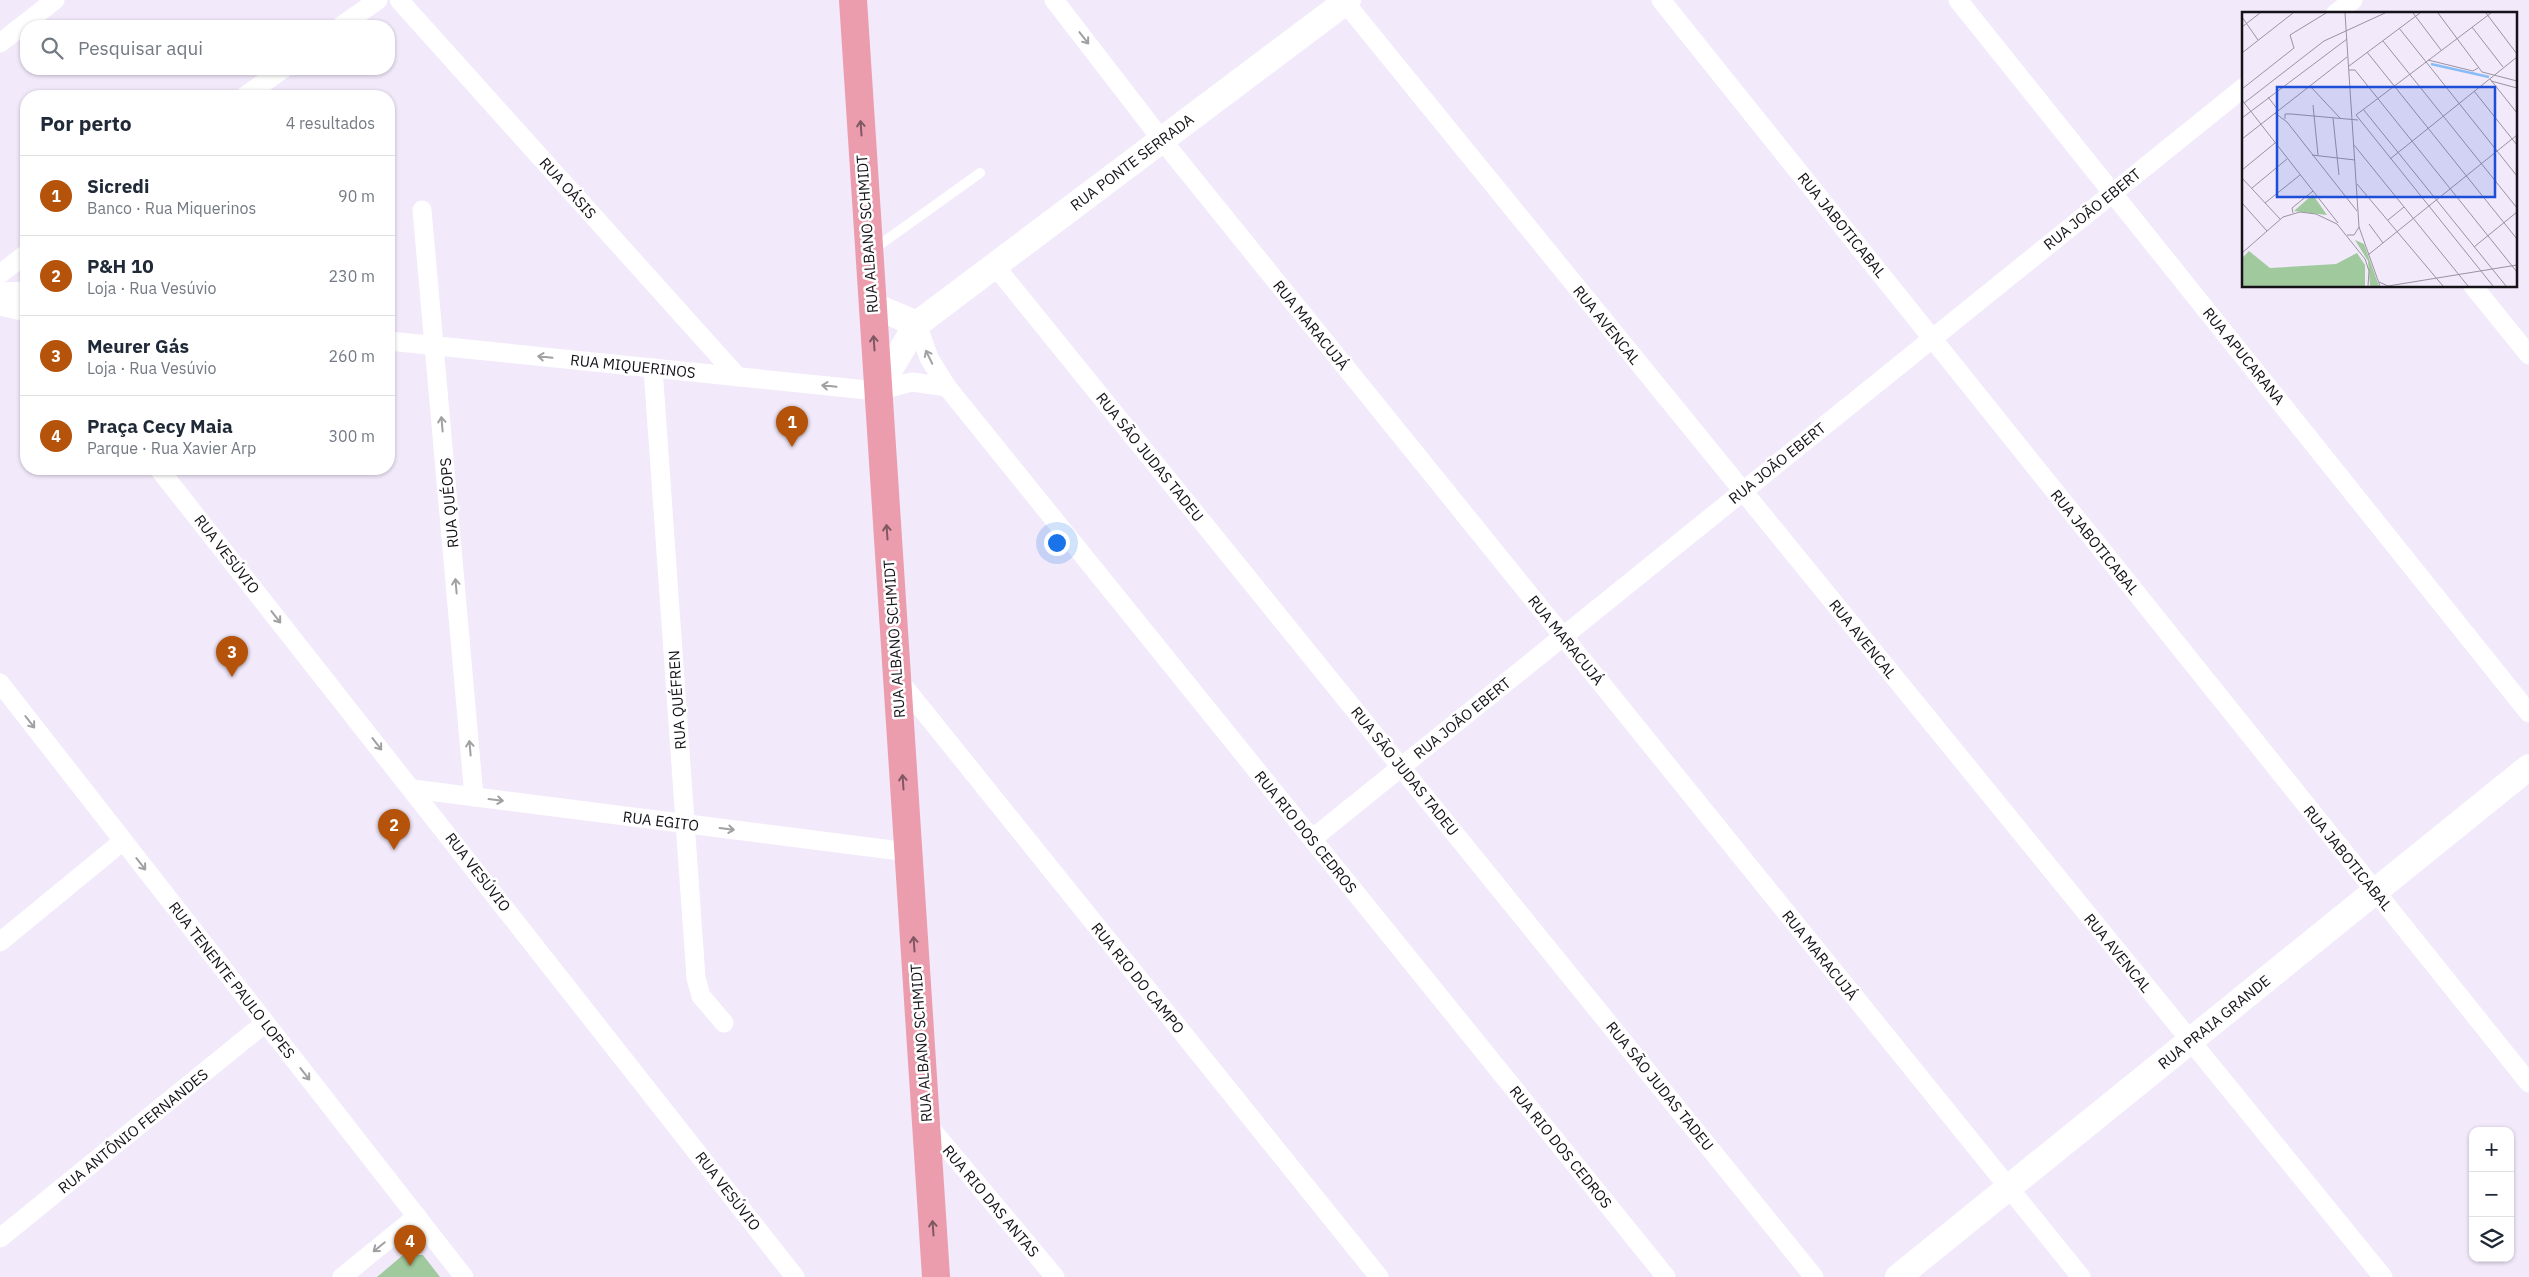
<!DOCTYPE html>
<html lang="pt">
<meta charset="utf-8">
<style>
body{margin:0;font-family:"IBM Plex Sans",sans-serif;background:#f6f6f7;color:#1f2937}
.controls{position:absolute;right:15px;bottom:15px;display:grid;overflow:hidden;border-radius:10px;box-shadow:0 1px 4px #0004}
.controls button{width:45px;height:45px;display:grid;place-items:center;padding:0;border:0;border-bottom:1px solid #e0e1e3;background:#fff;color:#1f2937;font:25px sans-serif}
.you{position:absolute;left:1056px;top:542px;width:18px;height:18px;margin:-12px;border:4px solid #fff;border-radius:50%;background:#1a73e8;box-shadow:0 0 0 8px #1a73e833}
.badge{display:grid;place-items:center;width:32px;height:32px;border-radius:50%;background:#b45309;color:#fff;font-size:16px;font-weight:700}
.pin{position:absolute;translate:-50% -41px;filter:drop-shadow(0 1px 2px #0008)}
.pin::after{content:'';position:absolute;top:26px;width:18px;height:15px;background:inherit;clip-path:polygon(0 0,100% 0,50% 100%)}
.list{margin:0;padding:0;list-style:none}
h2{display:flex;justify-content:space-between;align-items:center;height:65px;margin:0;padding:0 20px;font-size:21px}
h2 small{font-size:16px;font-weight:400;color:#747a83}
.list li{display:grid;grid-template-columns:32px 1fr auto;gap:15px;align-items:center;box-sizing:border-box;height:80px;padding:0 20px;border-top:1px solid #e0e1e3}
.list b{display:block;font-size:19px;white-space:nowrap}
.list p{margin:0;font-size:16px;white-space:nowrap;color:#747a83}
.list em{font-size:16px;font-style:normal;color:#747a83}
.icon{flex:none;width:28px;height:28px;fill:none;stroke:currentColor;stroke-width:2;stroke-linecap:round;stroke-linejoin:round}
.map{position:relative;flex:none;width:2529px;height:1277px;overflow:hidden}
.search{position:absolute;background:#fff;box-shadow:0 1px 4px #0004;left:20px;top:20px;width:375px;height:55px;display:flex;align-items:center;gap:12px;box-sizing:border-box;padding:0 18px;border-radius:20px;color:#747a83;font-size:19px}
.panel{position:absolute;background:#fff;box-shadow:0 1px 4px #0004;left:20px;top:90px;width:375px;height:385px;border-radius:20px}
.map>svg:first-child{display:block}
.green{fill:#a0ca9e}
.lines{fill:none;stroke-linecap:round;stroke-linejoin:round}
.lane{stroke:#fff;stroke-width:10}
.street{stroke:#fff;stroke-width:19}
.secondary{stroke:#fff;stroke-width:26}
.primary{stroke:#eb9dad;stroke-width:28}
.oneway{stroke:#a1a0a3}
.oneway2{stroke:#805862}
.labels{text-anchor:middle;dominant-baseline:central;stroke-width:5;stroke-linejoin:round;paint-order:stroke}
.street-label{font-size:15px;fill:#151218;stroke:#fff}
.inset-river{fill:none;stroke:#89bcf5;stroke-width:2.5}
.inset-road{fill:none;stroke:#9a93a0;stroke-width:1}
.view{fill:#1d4ed8;fill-opacity:0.15;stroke:#1d4ed8;stroke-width:2.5}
.inset-edge{fill:none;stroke:#151218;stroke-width:2.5}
</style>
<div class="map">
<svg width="2529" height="1277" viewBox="0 0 2529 1277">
<rect width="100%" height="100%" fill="#f2e9fb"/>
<polygon class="green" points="403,1255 423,1255 440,1277 377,1277"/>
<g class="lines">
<polyline class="lane" points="871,251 980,173"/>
<g class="street">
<polyline points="399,0 738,377"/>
<polyline points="1054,0 1162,140 2081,1277"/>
<polyline points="1343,0 2383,1277"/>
<polyline points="1661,0 2529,1083"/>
<polyline points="1958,0 2529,713"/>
<polyline points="2335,14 2353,0"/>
<polyline points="341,26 378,0"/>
<polyline points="0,43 55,0"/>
<polyline points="245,96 283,69"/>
<polyline points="422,210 474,797"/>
<polyline points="995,266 1814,1277"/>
<polyline points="0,274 26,254"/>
<polyline points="2473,286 2529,355"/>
<polyline points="0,292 26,291"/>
<polyline points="0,306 26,312"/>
<polyline points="917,324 929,358 947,387 1666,1277"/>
<polyline points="389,341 877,391 912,382 947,387"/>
<polyline points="653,368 696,978 701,996 724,1023"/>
<polyline points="159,469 795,1277"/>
<polyline points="897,678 1379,1277"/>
<polyline points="0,683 464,1277"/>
<polyline points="413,789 908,852"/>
<polyline points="1312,839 2243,88"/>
<polyline points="0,942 123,841"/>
<polyline points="927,1124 1055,1277"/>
<polyline points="0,1238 265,1023"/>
<polyline points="342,1277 417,1216"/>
</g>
<g class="secondary">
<polyline points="872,305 917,324"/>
<polyline points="877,391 917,324 1348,0"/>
<polyline points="1898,1277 2529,767"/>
</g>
<polyline class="primary" points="853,0 936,1277"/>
</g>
<defs><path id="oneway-shaft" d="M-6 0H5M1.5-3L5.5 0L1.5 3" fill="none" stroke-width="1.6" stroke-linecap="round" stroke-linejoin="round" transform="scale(1.25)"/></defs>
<g class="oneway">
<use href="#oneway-shaft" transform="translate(1084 38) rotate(52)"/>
<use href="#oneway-shaft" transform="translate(545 357) rotate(-174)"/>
<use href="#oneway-shaft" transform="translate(929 357) rotate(-116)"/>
<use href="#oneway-shaft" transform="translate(829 386) rotate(-174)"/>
<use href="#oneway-shaft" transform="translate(442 424) rotate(-95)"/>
<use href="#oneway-shaft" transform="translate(456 586) rotate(-95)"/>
<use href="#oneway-shaft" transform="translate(276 617) rotate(52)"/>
<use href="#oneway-shaft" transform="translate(30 722) rotate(52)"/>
<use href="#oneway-shaft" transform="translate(377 744) rotate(52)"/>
<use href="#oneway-shaft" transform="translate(470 748) rotate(-95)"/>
<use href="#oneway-shaft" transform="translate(496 800) rotate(7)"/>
<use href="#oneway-shaft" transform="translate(727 829) rotate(7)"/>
<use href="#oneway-shaft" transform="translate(141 864) rotate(52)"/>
<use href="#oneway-shaft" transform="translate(305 1074) rotate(52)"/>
<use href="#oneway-shaft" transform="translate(379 1247) rotate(141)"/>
</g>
<g class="oneway2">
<use href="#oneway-shaft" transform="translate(861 128) rotate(-94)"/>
<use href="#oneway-shaft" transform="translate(874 343) rotate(-94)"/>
<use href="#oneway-shaft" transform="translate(887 532) rotate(-94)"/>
<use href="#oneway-shaft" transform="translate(903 782) rotate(-94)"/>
<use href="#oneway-shaft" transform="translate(914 944) rotate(-94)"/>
<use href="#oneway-shaft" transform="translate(933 1228) rotate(-94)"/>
</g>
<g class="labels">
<g class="street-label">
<text transform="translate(1132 162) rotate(-37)">RUA PONTE SERRADA</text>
<text transform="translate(568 188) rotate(48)">RUA OÁSIS</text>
<text transform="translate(2092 209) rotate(-39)">RUA JOÃO EBERT</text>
<text transform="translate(1842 225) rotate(51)">RUA JABOTICABAL</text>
<text transform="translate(867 234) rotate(-94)">RUA ALBANO SCHMIDT</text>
<text transform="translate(1311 325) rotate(51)">RUA MARACUJÁ</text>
<text transform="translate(1607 325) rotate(51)">RUA AVENCAL</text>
<text transform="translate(2244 356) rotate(51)">RUA APUCARANA</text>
<text transform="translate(633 366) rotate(6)">RUA MIQUERINOS</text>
<text transform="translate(1150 457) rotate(51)">RUA SÃO JUDAS TADEU</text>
<text transform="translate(1777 463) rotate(-39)">RUA JOÃO EBERT</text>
<text transform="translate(449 503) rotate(-95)">RUA QUÉOPS</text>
<text transform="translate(2095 542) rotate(51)">RUA JABOTICABAL</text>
<text transform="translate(227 554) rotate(52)">RUA VESÚVIO</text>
<text transform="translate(894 639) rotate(-94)">RUA ALBANO SCHMIDT</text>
<text transform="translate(1863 639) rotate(51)">RUA AVENCAL</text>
<text transform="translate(1566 640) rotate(51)">RUA MARACUJÁ</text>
<text transform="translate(677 700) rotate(-94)">RUA QUÉFREN</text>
<text transform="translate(1462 718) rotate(-39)">RUA JOÃO EBERT</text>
<text transform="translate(1405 771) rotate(51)">RUA SÃO JUDAS TADEU</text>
<text transform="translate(661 821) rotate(7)">RUA EGITO</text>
<text transform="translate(1306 832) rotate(51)">RUA RIO DOS CEDROS</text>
<text transform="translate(2348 858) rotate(51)">RUA JABOTICABAL</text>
<text transform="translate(478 872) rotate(52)">RUA VESÚVIO</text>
<text transform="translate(2118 953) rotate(51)">RUA AVENCAL</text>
<text transform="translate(1820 955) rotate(51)">RUA MARACUJÁ</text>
<text transform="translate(1138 978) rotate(51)">RUA RIO DO CAMPO</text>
<text transform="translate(232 980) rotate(52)">RUA TENENTE PAULO LOPES</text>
<text transform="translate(2214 1022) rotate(-39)">RUA PRAIA GRANDE</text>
<text transform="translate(921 1043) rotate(-94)">RUA ALBANO SCHMIDT</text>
<text transform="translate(1660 1086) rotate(51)">RUA SÃO JUDAS TADEU</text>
<text transform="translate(133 1131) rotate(-39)">RUA ANTÔNIO FERNANDES</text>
<text transform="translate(1561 1147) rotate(51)">RUA RIO DOS CEDROS</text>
<text transform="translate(728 1191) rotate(52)">RUA VESÚVIO</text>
<text transform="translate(991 1201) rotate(50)">RUA RIO DAS ANTAS</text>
</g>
</g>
<g transform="translate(2242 12)">
<rect width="275" height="275" fill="#f2e9fb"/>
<path d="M 71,183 L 85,203 L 52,199 L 70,183 ZM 113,228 L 122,232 L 137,274 L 128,274 L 126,249 ZM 7,239 L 28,256 L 94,252 L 115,241 L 123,253 L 123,274 L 0,274 L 0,246 Z" fill="#a0ca9e"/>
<path class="inset-river" d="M 189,52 L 247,65"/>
<path class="inset-road" d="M 103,1 L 117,215 L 138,274M 171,1 L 199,38M 196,1 L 240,60 L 275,69M 244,1 L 275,42M 0,5 L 16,28M 0,15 L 18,1M 230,15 L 261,55M 157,16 L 275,164M 141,29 L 275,196M 125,40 L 275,227M 0,41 L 51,1M 186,48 L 231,59 L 236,56M 107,54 L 178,1M 107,58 L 113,58 L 275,260M 248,67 L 275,101M 249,69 L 275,76M 68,74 L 98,106M 0,77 L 52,36 L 48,23 L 84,1M 232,79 L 275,133M 26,85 L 36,98M 0,88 L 96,211M 2,91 L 82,29 L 143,1M 71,93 L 76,143M 121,97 L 264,274M 33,101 L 45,110 L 115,199M 114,103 L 251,274M 114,103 L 249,1M 0,106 L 105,27M 91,106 L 97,163M 43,107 L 43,102 L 49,102 L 116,108M 0,127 L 105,45M 112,133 L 226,274M 70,143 L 113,148M 148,147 L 275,45M 0,158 L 33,131M 0,166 L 38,207M 115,172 L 201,274M 10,176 L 45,147M 0,191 L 25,219M 23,191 L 58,163M 51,201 L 50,196 L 71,179M 146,208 L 162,195M 127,212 L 141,231M 105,223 L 112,223 L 117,215M 232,235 L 275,200M 0,241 L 41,205 L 58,200 L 74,202 L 95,212 L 123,247 L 127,259 L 126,274M 126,243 L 275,123M 137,270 L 146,274 L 275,253"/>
<path class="view" d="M 35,75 L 253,75 L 253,185 L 35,185 Z"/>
<rect width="275" height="275" class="inset-edge"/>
</g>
</svg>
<div class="controls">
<button>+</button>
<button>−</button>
<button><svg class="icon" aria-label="layers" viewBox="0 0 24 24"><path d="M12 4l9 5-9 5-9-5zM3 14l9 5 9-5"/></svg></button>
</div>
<div class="you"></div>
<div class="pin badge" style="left:792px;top:447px">1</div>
<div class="pin badge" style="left:394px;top:850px">2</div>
<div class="pin badge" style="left:232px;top:677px">3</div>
<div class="pin badge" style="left:410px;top:1266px">4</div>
<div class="search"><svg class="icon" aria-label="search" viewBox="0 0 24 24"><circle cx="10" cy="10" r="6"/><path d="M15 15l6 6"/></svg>Pesquisar aqui</div>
<section class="panel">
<h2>Por perto<small>4 resultados</small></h2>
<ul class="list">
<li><span class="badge">1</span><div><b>Sicredi</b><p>Banco · Rua Miquerinos</p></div><em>90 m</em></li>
<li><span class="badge">2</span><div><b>P&amp;H 10</b><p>Loja · Rua Vesúvio</p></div><em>230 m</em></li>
<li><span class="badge">3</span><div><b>Meurer Gás</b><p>Loja · Rua Vesúvio</p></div><em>260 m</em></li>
<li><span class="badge">4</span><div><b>Praça Cecy Maia</b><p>Parque · Rua Xavier Arp</p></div><em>300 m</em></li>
</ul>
</section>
</div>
